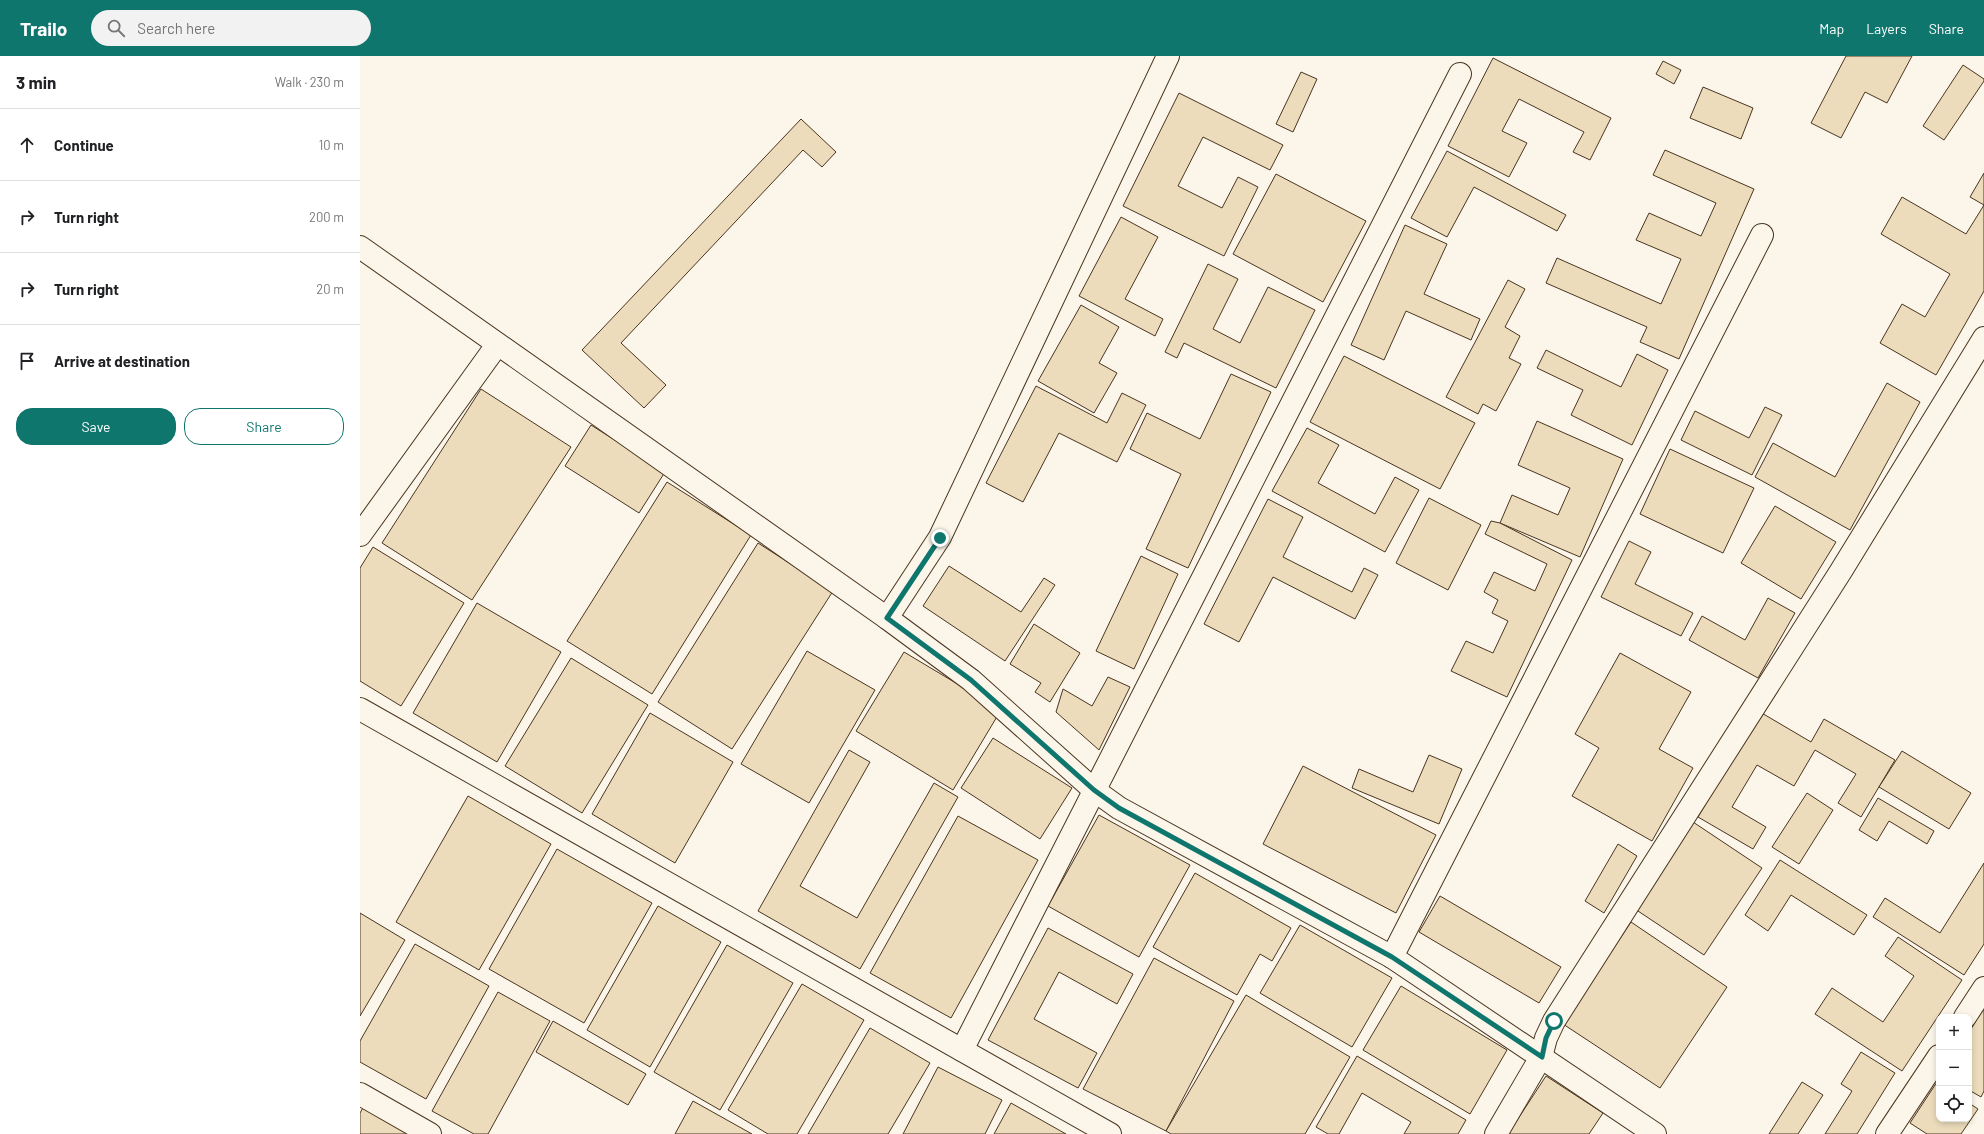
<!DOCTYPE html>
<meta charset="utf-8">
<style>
body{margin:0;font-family:Barlow,sans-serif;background:#f2f2f2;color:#202124}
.controls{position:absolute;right:12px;bottom:12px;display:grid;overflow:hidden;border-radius:8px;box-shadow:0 2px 6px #0003}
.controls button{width:36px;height:36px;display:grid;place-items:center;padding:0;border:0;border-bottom:1px solid #e0e0e0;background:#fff;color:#202124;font:20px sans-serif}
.stop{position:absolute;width:12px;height:12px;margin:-9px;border:3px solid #0f766e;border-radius:50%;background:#fff}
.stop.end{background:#0f766e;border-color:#fff;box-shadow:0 1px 4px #0008}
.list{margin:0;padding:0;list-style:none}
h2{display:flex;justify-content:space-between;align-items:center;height:52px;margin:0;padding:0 16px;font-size:17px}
h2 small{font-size:13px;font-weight:400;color:#757577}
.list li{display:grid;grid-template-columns:26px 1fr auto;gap:12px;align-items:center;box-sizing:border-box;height:72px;padding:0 16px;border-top:1px solid #e0e0e0}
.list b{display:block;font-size:15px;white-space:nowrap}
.list em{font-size:13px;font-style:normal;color:#757577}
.actions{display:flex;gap:8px;padding:12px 16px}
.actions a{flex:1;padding:9px 0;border:1px solid #0f766e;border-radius:16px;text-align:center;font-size:14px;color:#0f766e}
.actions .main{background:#0f766e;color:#fff}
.icon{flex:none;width:22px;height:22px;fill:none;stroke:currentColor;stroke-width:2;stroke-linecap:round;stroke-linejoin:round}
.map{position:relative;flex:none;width:1624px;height:1078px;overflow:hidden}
header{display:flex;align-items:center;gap:24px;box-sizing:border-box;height:56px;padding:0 20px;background:#0f766e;color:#fff}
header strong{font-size:19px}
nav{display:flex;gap:22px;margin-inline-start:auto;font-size:14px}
.search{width:280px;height:36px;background:#f2f2f2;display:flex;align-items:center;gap:10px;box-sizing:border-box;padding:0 14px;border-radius:22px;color:#757577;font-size:15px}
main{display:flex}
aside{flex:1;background:#fff}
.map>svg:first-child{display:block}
.building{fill:#ecdcbc;stroke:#4a3520}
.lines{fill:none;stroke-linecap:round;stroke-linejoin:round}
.minor-casing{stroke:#4a3520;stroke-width:24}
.minor{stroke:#fbf6e9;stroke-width:22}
.route{stroke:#0f766e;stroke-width:5}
</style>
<header>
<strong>Trailo</strong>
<div class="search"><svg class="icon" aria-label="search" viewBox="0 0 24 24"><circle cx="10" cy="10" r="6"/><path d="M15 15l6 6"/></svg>Search here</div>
<nav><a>Map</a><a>Layers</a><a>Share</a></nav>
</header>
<main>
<aside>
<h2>3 min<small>Walk · 230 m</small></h2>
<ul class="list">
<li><svg class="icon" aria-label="ahead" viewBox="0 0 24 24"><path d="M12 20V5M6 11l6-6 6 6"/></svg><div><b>Continue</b></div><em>10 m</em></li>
<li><svg class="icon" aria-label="right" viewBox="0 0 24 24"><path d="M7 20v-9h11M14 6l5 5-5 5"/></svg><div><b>Turn right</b></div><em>200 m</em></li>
<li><svg class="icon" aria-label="right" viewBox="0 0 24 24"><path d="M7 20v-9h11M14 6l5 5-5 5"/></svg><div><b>Turn right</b></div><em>20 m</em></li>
<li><svg class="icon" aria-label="arrive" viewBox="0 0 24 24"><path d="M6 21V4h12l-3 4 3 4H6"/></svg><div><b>Arrive at destination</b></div></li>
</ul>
<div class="actions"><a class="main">Save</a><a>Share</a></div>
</aside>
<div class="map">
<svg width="1624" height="1078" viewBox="0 0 1624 1078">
<rect width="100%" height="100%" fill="#fbf6e9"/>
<g class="building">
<polygon points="1486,0 1552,0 1527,47 1505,36 1481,82 1451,67"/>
<polygon points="1133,2 1251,62 1230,104 1213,96 1224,76 1159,43 1142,75 1167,87 1149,121 1088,90"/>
<polygon points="1303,5 1321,14 1314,28 1296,18"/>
<polygon points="1603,9 1624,23 1624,25 1584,84 1563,70"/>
<polygon points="941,16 957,23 933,76 916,68"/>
<polygon points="1343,31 1393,52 1381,83 1330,62"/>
<polygon points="819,37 923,89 910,114 843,81 818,130 862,152 878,121 898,131 864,200 763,150"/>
<polygon points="441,63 476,96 462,111 443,94 261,287 306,329 284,352 222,294"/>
<polygon points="1305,94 1394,133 1319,303 1280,286 1287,271 1186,227 1197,202 1301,248 1321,203 1276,184 1289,157 1341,180 1356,147 1293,119"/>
<polygon points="1087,95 1206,159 1197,175 1114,131 1087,181 1051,162"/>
<polygon points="1624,117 1624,235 1576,319 1520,287 1542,248 1565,261 1590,218 1521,178 1542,141 1606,178 1624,149 1610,141"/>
<polygon points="916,118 1006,165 963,246 873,198"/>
<polygon points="761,161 798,181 765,243 803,263 795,280 719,240"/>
<polygon points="1045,169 1087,188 1064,238 1120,263 1111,284 1046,255 1024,304 991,289"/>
<polygon points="848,208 878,223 853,273 880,287 908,231 955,254 916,332 824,287 817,302 805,296"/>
<polygon points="1148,224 1165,233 1145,271 1160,280 1149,302 1161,308 1136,355 1123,348 1118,358 1086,341"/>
<polygon points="721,249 759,271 739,307 757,317 734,357 678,325"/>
<polygon points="1186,294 1261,331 1277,298 1308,314 1272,389 1211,359 1223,334 1177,312"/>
<polygon points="984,300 1115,367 1080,433 950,366"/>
<polygon points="871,318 911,336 828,512 786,493 821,418 770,393 787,357 840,383"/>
<polygon points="1527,327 1560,346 1490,474 1395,421 1413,387 1475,421"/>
<polygon points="676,330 747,367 762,337 786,349 757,406 699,377 663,446 626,427"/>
<polygon points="121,333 211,391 112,544 22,487"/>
<polygon points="1405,351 1422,359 1392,419 1321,384 1335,355 1389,382"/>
<polygon points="1177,365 1263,403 1220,501 1140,467 1152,439 1198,459 1210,432 1158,409"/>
<polygon points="231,369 305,416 279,457 205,410"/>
<polygon points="947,372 979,389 958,427 1015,458 1035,421 1059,434 1025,496 912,435"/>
<polygon points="1310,393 1394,432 1363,497 1280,458"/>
<polygon points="307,426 391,479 292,638 207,585"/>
<polygon points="1069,442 1121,469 1088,534 1036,507"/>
<polygon points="908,443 943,461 923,501 992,536 1004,512 1018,519 995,563 913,521 879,586 844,568"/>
<polygon points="1415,450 1476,486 1441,543 1381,507"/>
<polygon points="1131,465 1140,467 1212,504 1147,641 1091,615 1106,585 1133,597 1148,565 1132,557 1138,544 1124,536 1134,516 1175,535 1187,508 1125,478"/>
<polygon points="1269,485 1291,496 1275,528 1333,557 1321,580 1241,541"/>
<polygon points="398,487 473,535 372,693 298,646"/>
<polygon points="13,491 104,547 41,650 0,625 0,512"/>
<polygon points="781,500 818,518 774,613 736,595"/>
<polygon points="589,510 661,556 684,522 695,529 645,605 563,550"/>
<polygon points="1408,542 1435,557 1398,622 1329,584 1342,560 1385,584"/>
<polygon points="117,547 201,596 137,706 53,657"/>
<polygon points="674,568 720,597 690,646 675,636 681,627 650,608"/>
<polygon points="447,595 515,634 449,747 381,708"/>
<polygon points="544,596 641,654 593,734 496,675"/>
<polygon points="1260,597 1331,636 1299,693 1333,712 1292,785 1212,740 1239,692 1215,678"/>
<polygon points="211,602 288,649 222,757 145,710"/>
<polygon points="748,621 770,631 739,694 696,656 703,633 732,650"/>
<polygon points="1400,656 1451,686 1464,663 1535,704 1501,761 1478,747 1496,718 1455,694 1434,730 1397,709 1372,751 1406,771 1393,793 1338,761"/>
<polygon points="290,657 373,706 315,807 232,758"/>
<polygon points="633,682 712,732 680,783 601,732"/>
<polygon points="489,694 510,706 440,830 497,862 574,727 598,741 500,913 398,855"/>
<polygon points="1542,695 1611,737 1589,773 1519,731"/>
<polygon points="1069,699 1102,713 1079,768 992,732 999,713 1053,736"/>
<polygon points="943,710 1076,779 1036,857 903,788"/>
<polygon points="1447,737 1473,754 1439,808 1412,791"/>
<polygon points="108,740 191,788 119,914 36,866"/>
<polygon points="1518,742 1574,775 1567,788 1529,765 1517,785 1499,774"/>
<polygon points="739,759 830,809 779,901 688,850"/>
<polygon points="598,760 678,804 591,962 510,917"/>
<polygon points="1333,766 1402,812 1344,899 1275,853"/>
<polygon points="1258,788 1277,800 1244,857 1225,845"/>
<polygon points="197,793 292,847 224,967 129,913"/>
<polygon points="1420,804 1507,859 1494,879 1431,839 1408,875 1385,859"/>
<polygon points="1624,807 1624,888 1604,919 1513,861 1525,842 1580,877"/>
<polygon points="835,817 931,872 912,905 900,898 877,939 793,891"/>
<polygon points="1080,840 1201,911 1179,947 1059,876"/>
<polygon points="298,850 361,886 290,1011 227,974"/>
<polygon points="0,857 45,884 0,960"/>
<polygon points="1271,866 1367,931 1300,1032 1203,968"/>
<polygon points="940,869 1032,922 992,991 900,937"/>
<polygon points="688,872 773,918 757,948 699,916 674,963 737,997 718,1032 628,984"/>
<polygon points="1538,881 1602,924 1542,1015 1455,958 1472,932 1523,966 1554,920 1525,900"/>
<polygon points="55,888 129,930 66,1043 0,1006 0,985"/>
<polygon points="367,889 433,927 360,1054 294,1016"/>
<polygon points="794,902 874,945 806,1075 723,1033"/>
<polygon points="442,928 504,964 437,1078 408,1078 368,1054"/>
<polygon points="1041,930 1147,994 1110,1058 1003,994"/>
<polygon points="138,936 190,965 128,1078 114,1078 72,1055"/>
<polygon points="886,939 990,1001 945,1078 811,1078 806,1075"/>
<polygon points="1624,950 1624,1035 1621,1041 1609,1034 1609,977"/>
<polygon points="193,965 286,1018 268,1049 176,996"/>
<polygon points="510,972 570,1007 528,1078 448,1078"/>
<polygon points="1501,996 1535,1017 1497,1078 1465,1078 1492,1035 1481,1028"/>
<polygon points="997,1000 1106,1064 1098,1078 1044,1078 1051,1066 1002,1037 979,1078 968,1078 956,1071"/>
<polygon points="578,1011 642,1044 625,1078 543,1078"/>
<polygon points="1186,1020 1243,1057 1229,1078 1148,1078"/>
<polygon points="1442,1026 1463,1039 1438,1078 1409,1078"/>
<polygon points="1577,1026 1579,1027 1579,1063 1609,1063 1609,1047 1618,1053 1601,1078 1567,1078 1550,1067"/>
<polygon points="333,1045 392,1078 315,1078"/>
<polygon points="651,1047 706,1078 634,1078"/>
<polygon points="4,1050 51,1078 0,1078 0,1057"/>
</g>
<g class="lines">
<g class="minor-casing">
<g id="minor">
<polyline points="0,191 527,562 611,624 734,734 759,752 1032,901 1295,1078"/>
<polyline points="0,479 137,289"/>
<polyline points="527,562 580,481 808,0"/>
<polyline points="0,653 750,1078"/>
<polyline points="1032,901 1402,179"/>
<polyline points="1605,961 1624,932"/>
<polyline points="602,994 1100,18"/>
<polyline points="0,1038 70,1078"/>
<polyline points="1136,1078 1181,1001 1186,982 1194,965 1481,515 1624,282"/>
<polyline points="1527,1078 1579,1000"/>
</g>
</g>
<use href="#minor" class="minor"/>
</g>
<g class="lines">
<polyline class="route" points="580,482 527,562 611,624 734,734 759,752 1032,901 1182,1001 1186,982 1194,965"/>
</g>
</svg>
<div class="controls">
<button>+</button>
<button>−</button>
<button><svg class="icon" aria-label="locate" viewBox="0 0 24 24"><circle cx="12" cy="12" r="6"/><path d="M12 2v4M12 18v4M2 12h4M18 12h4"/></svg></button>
</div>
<div class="stop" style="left:1194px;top:965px"></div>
<div class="stop end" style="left:580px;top:482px"></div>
</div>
</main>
